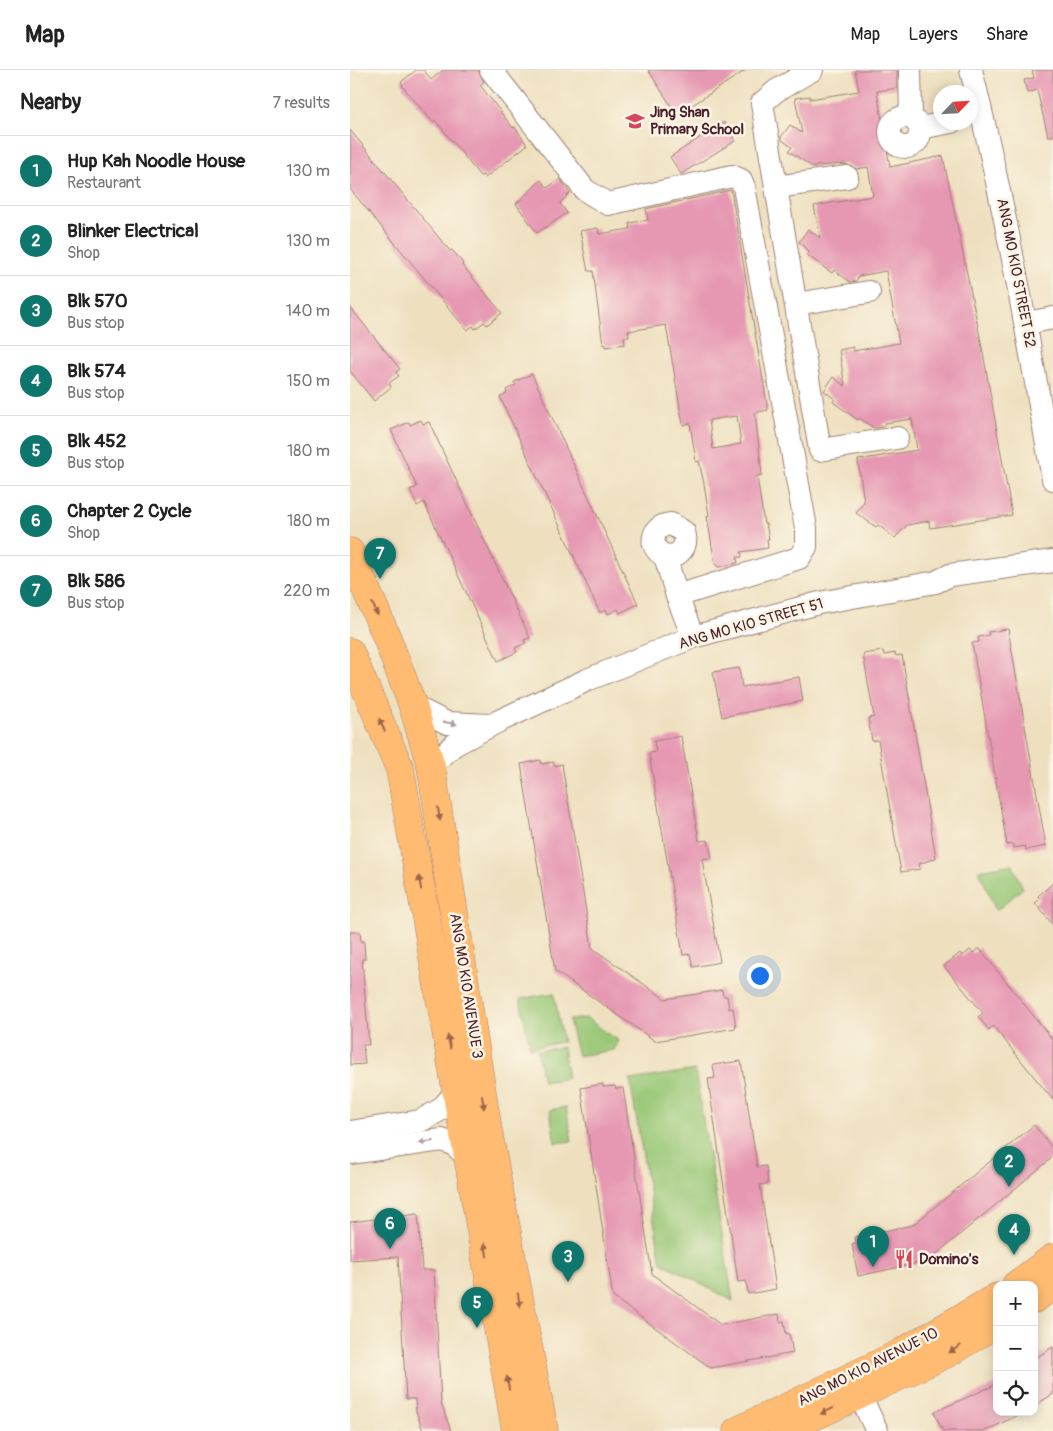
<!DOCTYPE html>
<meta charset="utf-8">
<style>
body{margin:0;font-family:Pangolin,sans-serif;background:#f2f2f2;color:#222}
.controls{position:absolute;right:15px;bottom:15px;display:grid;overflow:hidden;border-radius:10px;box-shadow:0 2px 12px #0003}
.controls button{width:45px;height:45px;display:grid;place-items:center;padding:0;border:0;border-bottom:1px solid #e0e0e0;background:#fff;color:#222;font:25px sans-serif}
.compass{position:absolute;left:583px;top:15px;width:45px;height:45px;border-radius:50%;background:#fff;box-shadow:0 2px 12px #0003;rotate:65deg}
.you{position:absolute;left:409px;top:905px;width:18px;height:18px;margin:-12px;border:4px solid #fff;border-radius:50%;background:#1a73e8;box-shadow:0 0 0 8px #1a73e833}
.badge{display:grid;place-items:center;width:32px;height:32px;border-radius:50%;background:#0f766e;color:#fff;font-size:16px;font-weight:700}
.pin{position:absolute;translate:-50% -41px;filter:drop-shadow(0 1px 2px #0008)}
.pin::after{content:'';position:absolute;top:26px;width:18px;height:15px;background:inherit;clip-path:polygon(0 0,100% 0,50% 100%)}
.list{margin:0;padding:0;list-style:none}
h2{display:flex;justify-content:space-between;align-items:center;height:65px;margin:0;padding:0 20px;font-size:21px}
h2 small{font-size:16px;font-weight:400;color:#767676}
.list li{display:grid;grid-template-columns:32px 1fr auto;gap:15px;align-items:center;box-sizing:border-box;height:70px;padding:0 20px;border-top:1px solid #e0e0e0}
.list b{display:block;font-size:19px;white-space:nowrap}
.list p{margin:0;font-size:16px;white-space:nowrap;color:#767676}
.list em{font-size:16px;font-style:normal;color:#767676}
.icon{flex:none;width:28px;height:28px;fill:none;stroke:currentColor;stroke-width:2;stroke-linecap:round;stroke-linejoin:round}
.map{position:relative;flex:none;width:703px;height:1361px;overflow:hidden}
header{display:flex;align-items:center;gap:30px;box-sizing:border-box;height:70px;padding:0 25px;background:#fff;border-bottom:1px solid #e0e0e0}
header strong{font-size:24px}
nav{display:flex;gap:28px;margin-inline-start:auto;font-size:18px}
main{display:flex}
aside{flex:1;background:#fff}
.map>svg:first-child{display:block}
.green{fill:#98c776;stroke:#717350}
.building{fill:#e698b3;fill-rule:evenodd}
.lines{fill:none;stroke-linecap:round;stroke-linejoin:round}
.minor-casing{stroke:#9c8075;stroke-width:24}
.major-casing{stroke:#9c8075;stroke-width:29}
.minor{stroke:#fff;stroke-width:22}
.major{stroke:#ffbb71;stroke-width:28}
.oneway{fill:#9b654a}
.oneway2{fill:#ae9aa0}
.labels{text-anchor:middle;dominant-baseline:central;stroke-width:5;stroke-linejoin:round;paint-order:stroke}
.poi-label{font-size:15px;font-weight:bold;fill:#4a1f2b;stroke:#fcf5e5;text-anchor:start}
.street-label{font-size:15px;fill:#4a1f2b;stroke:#fcf5e5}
</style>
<header>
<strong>Map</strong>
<nav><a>Map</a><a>Layers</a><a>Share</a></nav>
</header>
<main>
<aside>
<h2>Nearby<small>7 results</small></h2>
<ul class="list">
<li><span class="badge">1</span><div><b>Hup Kah Noodle House</b><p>Restaurant</p></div><em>130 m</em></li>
<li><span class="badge">2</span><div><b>Blinker Electrical</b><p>Shop</p></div><em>130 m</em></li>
<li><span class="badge">3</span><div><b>Blk 570</b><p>Bus stop</p></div><em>140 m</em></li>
<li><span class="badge">4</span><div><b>Blk 574</b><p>Bus stop</p></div><em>150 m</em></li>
<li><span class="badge">5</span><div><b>Blk 452</b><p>Bus stop</p></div><em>180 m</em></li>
<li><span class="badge">6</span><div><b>Chapter 2 Cycle</b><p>Shop</p></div><em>180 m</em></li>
<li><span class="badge">7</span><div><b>Blk 586</b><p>Bus stop</p></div><em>220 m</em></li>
</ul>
</aside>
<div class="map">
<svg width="703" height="1361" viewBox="0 0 703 1361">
<rect width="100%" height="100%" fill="#fcf5e5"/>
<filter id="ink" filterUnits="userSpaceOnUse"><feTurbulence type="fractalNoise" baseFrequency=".02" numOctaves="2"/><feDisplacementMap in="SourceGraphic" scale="10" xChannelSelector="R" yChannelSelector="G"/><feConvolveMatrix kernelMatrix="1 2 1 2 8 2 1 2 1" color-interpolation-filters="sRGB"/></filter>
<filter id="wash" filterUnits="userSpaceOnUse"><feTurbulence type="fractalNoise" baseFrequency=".0096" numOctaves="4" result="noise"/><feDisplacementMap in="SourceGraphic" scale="20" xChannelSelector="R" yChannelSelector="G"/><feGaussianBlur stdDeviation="1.12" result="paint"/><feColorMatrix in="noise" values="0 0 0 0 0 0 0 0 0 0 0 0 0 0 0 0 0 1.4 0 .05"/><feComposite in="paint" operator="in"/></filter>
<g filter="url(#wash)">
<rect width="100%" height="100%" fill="#eee0bf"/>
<g class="green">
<polygon points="662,794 673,818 646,841 629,800"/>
<polygon points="204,923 213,972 180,978 170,929"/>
<polygon points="236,948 269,971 264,980 228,986 219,950"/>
<polygon points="213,977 218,1008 193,1012 187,981"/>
<polygon points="345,1000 383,1231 311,1192 280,1010"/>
<polygon points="216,1037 222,1071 205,1073 200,1040"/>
</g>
<g id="blocks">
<g class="building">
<polygon points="66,0 74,0 81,10 93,0 128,0 134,12 130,15 163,58 165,57 177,75 135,108 133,105 130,106 85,50 83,52 52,16 53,15 51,12"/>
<polygon points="298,0 396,0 327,45"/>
<polygon points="505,0 547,0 547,18 527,21 540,97 593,86 632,277 662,445 580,458 579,451 557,455 545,468 528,455 526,457 506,443 514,432 508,390 567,380 562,349 535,353 532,357 524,358 509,348 508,350 483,332 485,329 474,321 483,307 495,316 489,280 503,277 503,281 549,273 536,201 509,206 506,211 500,212 484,200 482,203 457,185 459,182 449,172 458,159 470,168 464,136 523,126 518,97 507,99 495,94 466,96 464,98 439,81 442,77 432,70 431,67 440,55 452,63 445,28 460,26 460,29 509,21"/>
<polygon points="682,0 703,0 703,66 698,66 687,20 677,23 674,10 684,8"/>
<polygon points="374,52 385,71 331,104 320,87"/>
<polygon points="0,60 100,181 102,180 113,193 112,195 152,243 137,255 134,252 125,259 123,256 117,260 0,119"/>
<polygon points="210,109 220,123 210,133 217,143 187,163 166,134 191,110 197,118"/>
<path d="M 381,120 L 418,340 L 405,343 L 412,405 L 407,406 L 414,454 L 416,454 L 419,469 L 417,469 L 418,478 L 391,482 L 392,487 L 387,487 L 388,493 L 368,497 L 365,494 L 357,446 L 359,446 L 354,414 L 349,391 L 346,392 L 340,353 L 333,355 L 316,255 L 278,261 L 279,267 L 274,267 L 275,274 L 256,277 L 256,274 L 253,275 L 243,201 L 238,201 L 230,161 L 248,158 L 249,164 L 280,159 L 279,153 L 298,150 L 296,139 ZM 387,346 L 391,374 L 363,379 L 359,350 Z"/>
<polygon points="0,237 50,299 46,302 49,306 39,313 41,317 24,331 0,301"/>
<polygon points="182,304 288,534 270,543 268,539 258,544 256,540 250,543 150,327 157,323 156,320 166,315 164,312"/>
<polygon points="71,350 73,354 79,352 180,568 174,570 176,573 165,578 167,582 148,591 74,432 67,436 60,420 67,417 41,360 59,352 60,355"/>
<polygon points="658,559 696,776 676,780 675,776 664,778 663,774 657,775 622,573 629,572 628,567 639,565 638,562"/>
<polygon points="533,581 534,585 545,583 546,586 552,585 586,788 569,794 570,799 551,802 528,670 522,671 518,648 524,647 513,584"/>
<polygon points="389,598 392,617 449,607 453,631 372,647 363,602"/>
<polygon points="331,666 349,771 358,770 362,788 352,789 370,892 343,897 340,884 333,885 299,683 306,682 304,671"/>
<polygon points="191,690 191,694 204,692 204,696 212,694 242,878 315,929 372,920 373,926 377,926 379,939 383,938 386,958 305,971 205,901 171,694"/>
<polygon points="703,813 703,855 685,833 690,829 688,826"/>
<polygon points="0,862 10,862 11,872 14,871 15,889 12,889 19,975 13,975 15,994 0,995"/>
<polygon points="629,878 703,970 703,1030 643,956 639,960 628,947 633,943 594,896 610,883 613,886 620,880 623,883"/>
<polygon points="391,991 407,1097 416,1096 418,1114 410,1115 426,1219 398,1224 396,1211 388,1212 358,1009 365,1008 363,995"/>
<polygon points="253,1014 253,1017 265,1016 266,1019 273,1018 302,1204 371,1255 429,1244 430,1252 434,1251 436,1264 439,1263 443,1283 361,1298 263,1227 231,1018"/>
<polygon points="684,1055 703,1079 703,1087 578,1191 508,1206 502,1174 506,1173 505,1167 563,1155"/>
<polygon points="68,1144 72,1200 84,1200 91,1333 101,1361 73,1361 66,1341 65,1329 56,1329 48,1187 0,1190 0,1152"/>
<polygon points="703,1277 703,1324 684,1336 684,1289"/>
<polygon points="647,1314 647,1342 675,1342 635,1361 593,1361 584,1342"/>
</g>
</g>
</g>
<g filter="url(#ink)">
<use href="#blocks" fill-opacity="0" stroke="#9c8075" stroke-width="1"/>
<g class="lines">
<g class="minor-casing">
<g id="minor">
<polyline points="141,0 235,120 258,134 382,106 391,110 394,117 456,458 456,477 449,488 327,526"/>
<polyline points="462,0 426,21 412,33 470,380 547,368"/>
<polyline points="560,0 561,47"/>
<path d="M 621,0 C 655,135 679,271 703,409"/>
<circle cx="555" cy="62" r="15"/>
<polyline points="570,58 601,52"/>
<polyline points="426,117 497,107"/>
<polyline points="446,234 519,222"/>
<polyline points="677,253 703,248"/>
<path d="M 315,486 L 326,485 C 335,479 337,472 334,462 L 321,454 C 301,455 297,478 315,486 L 327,526 L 343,567"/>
<polyline points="63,636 97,653 140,655"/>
<polyline points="81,696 104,675 149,651 237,610 343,567 469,533 586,512 600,505 703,491"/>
<polyline points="0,1062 70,1051 90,1040 108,1020"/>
<polyline points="0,1083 92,1070 103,1074 119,1088"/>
<polyline points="502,1309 527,1361"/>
</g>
</g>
<g class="major-casing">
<g id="major">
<polyline points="0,482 35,563 63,636 81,696 138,1061 194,1361"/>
<polyline points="0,582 50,699 166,1361"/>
<polyline points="666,1215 703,1188"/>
<polyline points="684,1229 703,1216"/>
<polyline points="387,1361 549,1284 647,1227"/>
<polyline points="433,1361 598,1283 647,1253"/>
</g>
</g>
<use href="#minor" class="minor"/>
<use href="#major" class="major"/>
</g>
<defs><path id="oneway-solid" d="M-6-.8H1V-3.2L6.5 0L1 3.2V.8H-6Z" transform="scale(1.25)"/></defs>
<g class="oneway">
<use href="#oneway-solid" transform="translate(25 539) rotate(66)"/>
<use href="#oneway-solid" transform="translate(32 655) rotate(-114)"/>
<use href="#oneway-solid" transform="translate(89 744) rotate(81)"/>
<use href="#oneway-solid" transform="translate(70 813) rotate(-100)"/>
<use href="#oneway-solid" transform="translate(99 972) rotate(-100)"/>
<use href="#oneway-solid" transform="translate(133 1032) rotate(81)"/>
<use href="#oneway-solid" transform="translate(136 1180) rotate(-100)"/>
<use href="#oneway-solid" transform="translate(169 1230) rotate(80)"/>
<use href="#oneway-solid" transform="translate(605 1279) rotate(148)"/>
<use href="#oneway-solid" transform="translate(158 1313) rotate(-99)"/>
<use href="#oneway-solid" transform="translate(477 1341) rotate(155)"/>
</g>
<g class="oneway2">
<use href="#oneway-solid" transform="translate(100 653) rotate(10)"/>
<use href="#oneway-solid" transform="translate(76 1072) rotate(172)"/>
</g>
</g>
<defs>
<g id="school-bare" transform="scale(1.5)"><path d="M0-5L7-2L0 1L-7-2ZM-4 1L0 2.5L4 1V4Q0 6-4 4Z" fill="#d1495b" stroke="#fcf5e5" stroke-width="2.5" paint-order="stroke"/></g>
<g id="restaurant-bare" transform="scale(1.5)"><path d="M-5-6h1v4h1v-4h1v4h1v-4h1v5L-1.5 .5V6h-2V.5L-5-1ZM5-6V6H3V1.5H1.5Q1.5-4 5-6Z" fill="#d1495b" stroke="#fcf5e5" stroke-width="2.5" paint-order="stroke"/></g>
</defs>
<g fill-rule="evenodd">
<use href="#school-bare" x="285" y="51"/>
<use href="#restaurant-bare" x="554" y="1189"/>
</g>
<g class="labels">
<g class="poi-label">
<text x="300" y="42">Jing Shan<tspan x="300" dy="17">Primary School</tspan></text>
<text x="569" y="1189">Domino's</text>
</g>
<g class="street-label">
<text transform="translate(666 203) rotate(79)">ANG MO KIO STREET 52</text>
<text transform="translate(401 554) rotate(-16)">ANG MO KIO STREET 51</text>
<text transform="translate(116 916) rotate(81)">ANG MO KIO AVENUE 3</text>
<text transform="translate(518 1297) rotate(-27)">ANG MO KIO AVENUE 10</text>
</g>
</g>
</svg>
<div class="controls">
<button>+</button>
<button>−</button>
<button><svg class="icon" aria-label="locate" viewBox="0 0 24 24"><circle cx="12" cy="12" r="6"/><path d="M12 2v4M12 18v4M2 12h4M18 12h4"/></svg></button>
</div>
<svg class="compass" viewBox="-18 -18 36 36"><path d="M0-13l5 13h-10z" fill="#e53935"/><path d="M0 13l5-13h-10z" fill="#767676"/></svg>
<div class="you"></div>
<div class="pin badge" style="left:523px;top:1197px">1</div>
<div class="pin badge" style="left:659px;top:1117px">2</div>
<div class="pin badge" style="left:218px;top:1212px">3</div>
<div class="pin badge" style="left:664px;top:1185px">4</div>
<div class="pin badge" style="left:127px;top:1258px">5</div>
<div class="pin badge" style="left:40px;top:1179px">6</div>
<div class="pin badge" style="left:30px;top:509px">7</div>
</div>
</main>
